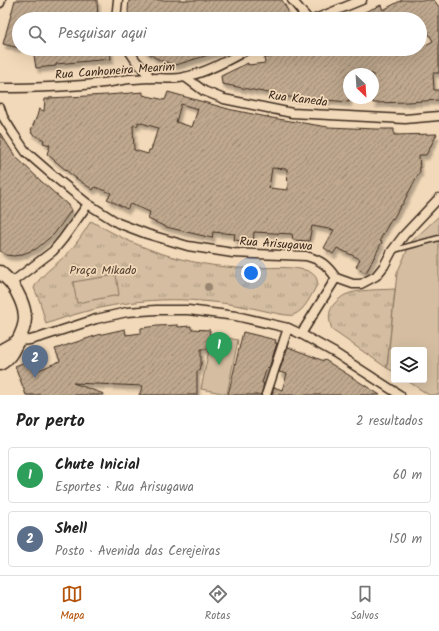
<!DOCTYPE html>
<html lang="pt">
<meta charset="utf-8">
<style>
body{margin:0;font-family:Kalam,sans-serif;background:#f2f2f2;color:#222}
.controls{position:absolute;right:12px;bottom:12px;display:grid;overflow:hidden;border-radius:4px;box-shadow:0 4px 16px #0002}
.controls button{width:36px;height:36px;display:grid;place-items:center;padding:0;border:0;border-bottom:1px solid #e0e0e0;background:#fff;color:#222;font:20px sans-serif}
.compass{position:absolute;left:343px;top:68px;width:36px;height:36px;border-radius:50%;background:#fff;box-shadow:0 4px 16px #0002;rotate:155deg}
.you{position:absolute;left:251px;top:273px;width:14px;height:14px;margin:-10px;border:3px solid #fff;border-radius:50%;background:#1a73e8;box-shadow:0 0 0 6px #1a73e833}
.badge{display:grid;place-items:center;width:26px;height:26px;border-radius:50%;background:#b45309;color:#fff;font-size:13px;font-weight:700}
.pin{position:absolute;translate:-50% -33px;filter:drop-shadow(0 1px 2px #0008)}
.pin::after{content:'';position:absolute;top:21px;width:14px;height:12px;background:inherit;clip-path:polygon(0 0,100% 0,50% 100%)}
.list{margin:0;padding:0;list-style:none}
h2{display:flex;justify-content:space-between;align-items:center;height:52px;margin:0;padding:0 16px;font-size:17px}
h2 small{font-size:13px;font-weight:400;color:#767676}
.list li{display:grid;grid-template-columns:26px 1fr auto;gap:12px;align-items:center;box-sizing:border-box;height:56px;margin:0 8px 8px;padding:0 8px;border:1px solid #e0e0e0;border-radius:4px}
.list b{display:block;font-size:15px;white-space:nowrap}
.list p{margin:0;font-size:13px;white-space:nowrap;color:#767676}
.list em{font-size:13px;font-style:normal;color:#767676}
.icon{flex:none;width:22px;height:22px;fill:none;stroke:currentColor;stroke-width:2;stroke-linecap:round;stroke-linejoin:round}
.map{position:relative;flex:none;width:439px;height:395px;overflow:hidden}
.search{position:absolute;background:#fff;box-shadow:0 4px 16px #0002;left:12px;right:12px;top:12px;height:44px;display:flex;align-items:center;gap:10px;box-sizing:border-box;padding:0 14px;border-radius:22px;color:#767676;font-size:15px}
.sheet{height:180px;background:#fff}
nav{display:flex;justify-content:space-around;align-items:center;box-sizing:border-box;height:56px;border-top:1px solid #e0e0e0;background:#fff;font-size:11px;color:#767676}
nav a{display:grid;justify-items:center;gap:2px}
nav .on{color:#b45309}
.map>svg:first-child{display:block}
.park{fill:url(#park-tufts);stroke:#88745f}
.pitch{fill:#d4bda0;stroke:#88745f}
.building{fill:url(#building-hatch);stroke:#3b2a1e;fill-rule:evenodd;filter:url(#shadow)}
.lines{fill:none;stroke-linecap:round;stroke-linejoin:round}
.lane-casing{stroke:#3b2a1e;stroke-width:7}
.street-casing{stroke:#3b2a1e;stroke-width:11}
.secondary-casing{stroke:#3b2a1e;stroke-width:15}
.lane{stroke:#f2d9b9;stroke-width:4}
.street{stroke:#f2d9b9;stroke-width:8}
.secondary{stroke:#f2d9b9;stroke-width:12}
.tree{fill:#9a856f}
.labels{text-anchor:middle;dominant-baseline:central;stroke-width:3.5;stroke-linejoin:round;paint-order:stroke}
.street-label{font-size:12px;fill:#3b2a1e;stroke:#f2d9b9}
.park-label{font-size:12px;fill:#524032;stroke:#f2d9b9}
</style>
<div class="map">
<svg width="439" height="395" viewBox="0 0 439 395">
<defs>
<pattern id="park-tufts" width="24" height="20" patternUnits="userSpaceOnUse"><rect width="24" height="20" fill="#d4bda0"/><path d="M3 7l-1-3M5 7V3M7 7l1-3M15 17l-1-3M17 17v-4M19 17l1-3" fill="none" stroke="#ad9a82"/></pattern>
<pattern id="building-hatch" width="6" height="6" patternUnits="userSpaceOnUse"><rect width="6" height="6" fill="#bfa88e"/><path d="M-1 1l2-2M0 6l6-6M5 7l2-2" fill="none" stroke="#9c8973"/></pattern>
<filter id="shadow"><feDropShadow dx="2.5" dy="4.5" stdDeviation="1" flood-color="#0004"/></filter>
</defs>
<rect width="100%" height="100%" fill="#f2d9b9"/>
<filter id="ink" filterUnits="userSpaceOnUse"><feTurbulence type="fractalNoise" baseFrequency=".025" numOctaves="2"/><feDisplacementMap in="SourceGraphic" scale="8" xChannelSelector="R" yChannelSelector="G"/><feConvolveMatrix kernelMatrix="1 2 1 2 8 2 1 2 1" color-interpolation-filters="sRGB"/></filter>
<g filter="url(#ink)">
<g class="park">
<path d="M 91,221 C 109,231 127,241 146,248 C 174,259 208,266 238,268 C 260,269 283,265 305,270 C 312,272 319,277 317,285 C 311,295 305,311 293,315 C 287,317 255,308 246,307 C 231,304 216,302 201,301 C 148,296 95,306 46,324 L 40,302 L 34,288 C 40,275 57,264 67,254 C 76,245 84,232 91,221 Z"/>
<path d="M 395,289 L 387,368 L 332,330 C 329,320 327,311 335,303 C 338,300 341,297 345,295 C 357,289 381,290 395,289 Z"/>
</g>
<g class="pitch">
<polygon points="439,216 439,395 429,395 406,380 424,380 424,350 394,350 394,372 387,368 397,273 411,242"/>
<polygon points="116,275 119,295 77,303 73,282"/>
<polygon points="212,335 238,340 227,394 201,389"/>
</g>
<g class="building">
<polygon points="15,0 97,0 98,19 48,19 40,16 39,19 19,19 19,48 3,44"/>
<polygon points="129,0 282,0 288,11 287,14 278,19 129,19 128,10"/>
<polygon points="402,0 434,0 439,7 439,73 433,73 434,90 439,90 439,100 408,102 373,103 373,74 349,74 349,102 289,97 222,84 221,76 248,63 248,65 265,63 264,58 271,57 270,52 276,49 420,49 420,48 433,41 423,24 420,26 420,19 348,19 381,5 383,10"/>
<polygon points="33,49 110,49 111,59 56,64 56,66 36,68"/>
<polygon points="143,49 221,49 221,51 176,65 162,61 154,57"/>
<path d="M 143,92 L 143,95 L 165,100 L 168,92 L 232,110 L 233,110 L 272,118 L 303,123 L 328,127 L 376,129 L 394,129 L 394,135 L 437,134 L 426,155 L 419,155 L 420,171 L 402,205 L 401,205 L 393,219 L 392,218 L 382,236 L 380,241 L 382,242 L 366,273 L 356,267 L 360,259 L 337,248 L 333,254 L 324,248 L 334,230 L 312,226 L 309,241 L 293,240 L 292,234 L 254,232 L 253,242 L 234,240 L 235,234 L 213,232 L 212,238 L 166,227 L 148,219 L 150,212 L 130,204 L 127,209 L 107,199 L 111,193 L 95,187 L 93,190 L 73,176 L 47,154 L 50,145 L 43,143 L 44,140 L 31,133 L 32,131 L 31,130 L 37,116 L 39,109 L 44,111 L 45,99 L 49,99 L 49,98 L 107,95 ZM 181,104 L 198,109 L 192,127 L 176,122 ZM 138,122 L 158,128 L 151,150 L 149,150 L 148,154 L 134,150 L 133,126 L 138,125 ZM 272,168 L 287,169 L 288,190 L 269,188 Z"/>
<polygon points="0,133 15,156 42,182 68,205 71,211 54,234 36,249 20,255 14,256 6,255 0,251"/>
<polygon points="178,325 178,327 191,326 191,329 210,330 208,349 201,349 201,365 200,365 199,371 197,371 197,395 139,395 143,386 73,383 104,394 104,395 26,395 15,366 30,360 34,372 60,361 55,349 98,335 125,329 126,335 141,333 141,328 157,326"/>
<polygon points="243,332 276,340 275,343 277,343 269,368 267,367 262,383 264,384 261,395 228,395"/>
<polygon points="288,347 324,361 325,360 380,395 272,395 274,387 282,390 287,374 279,372"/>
</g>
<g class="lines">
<g class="lane-casing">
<polyline id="lane" points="394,250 439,238"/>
</g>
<g class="street-casing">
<g id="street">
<polyline points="292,0 308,19"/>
<polyline points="0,3 1,0"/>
<polyline points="116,19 118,0"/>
<polyline points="315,19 362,0"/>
<polyline points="128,49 136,61 151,78"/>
<polyline points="185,77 204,91 224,99 292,113 405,119 439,116"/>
<path d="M 0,88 C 34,88 69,87 103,83 C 112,82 121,80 130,79 C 137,79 145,78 152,78 C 163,78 174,80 185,77 C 208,72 228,60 249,49"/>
<path d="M 0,108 L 3,117 L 13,133 L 26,152 L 56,178 L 88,204 L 118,223 L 147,234 L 188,246 L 233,253 L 306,256 C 321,260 327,265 336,278 L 301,334"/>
<polyline points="336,278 353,284 361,284 376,276 384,266 392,251 404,235 439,198"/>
<polyline points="11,283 53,251 63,239 88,204"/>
<polyline points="18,341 30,340 41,337 96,319 127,312 156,310 188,310 236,316 288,328 301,334 335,353 400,395"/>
<polyline points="266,395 288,328"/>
</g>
</g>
<g class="secondary-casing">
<g id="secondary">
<path d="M 0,272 C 4,276 8,279 11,283 C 18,292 25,307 25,318 C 25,327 21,335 17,342 C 13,351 9,359 0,364"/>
<polyline points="0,351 18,341"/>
</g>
</g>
<use href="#lane" class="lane"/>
<use href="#street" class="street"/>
<use href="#secondary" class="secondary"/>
</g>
<circle class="tree" cx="208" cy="287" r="4"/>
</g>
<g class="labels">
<g class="street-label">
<text transform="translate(115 71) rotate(-4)">Rua Canhoneira Mearim</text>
<text transform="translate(298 99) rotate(7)">Rua Kaneda</text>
<text transform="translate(276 244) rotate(4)">Rua Arisugawa</text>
</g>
<g class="park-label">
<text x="103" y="270">Praça Mikado</text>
</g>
</g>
</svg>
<div class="controls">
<button><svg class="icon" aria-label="layers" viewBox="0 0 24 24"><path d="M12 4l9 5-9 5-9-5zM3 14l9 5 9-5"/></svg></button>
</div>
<svg class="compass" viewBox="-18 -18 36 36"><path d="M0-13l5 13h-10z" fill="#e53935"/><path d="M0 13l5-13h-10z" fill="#767676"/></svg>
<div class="you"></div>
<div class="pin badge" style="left:219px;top:365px;background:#2e9e5b">1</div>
<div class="pin badge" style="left:35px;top:378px;background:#5c6f8a">2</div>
<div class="search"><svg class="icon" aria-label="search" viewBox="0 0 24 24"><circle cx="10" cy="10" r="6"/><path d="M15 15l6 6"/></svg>Pesquisar aqui</div>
</div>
<section class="sheet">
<h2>Por perto<small>2 resultados</small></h2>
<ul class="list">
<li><span class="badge" style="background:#2e9e5b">1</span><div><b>Chute Inicial</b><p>Esportes · Rua Arisugawa</p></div><em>60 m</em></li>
<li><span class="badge" style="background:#5c6f8a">2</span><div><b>Shell</b><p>Posto · Avenida das Cerejeiras</p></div><em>150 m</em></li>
</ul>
</section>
<nav>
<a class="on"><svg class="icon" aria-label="map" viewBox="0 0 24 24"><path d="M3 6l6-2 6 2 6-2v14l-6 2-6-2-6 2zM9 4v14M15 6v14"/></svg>Mapa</a>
<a><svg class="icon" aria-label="directions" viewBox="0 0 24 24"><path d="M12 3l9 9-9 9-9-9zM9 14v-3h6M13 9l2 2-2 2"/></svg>Rotas</a>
<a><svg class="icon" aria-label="saved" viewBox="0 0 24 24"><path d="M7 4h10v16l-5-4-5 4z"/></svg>Salvos</a>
</nav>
